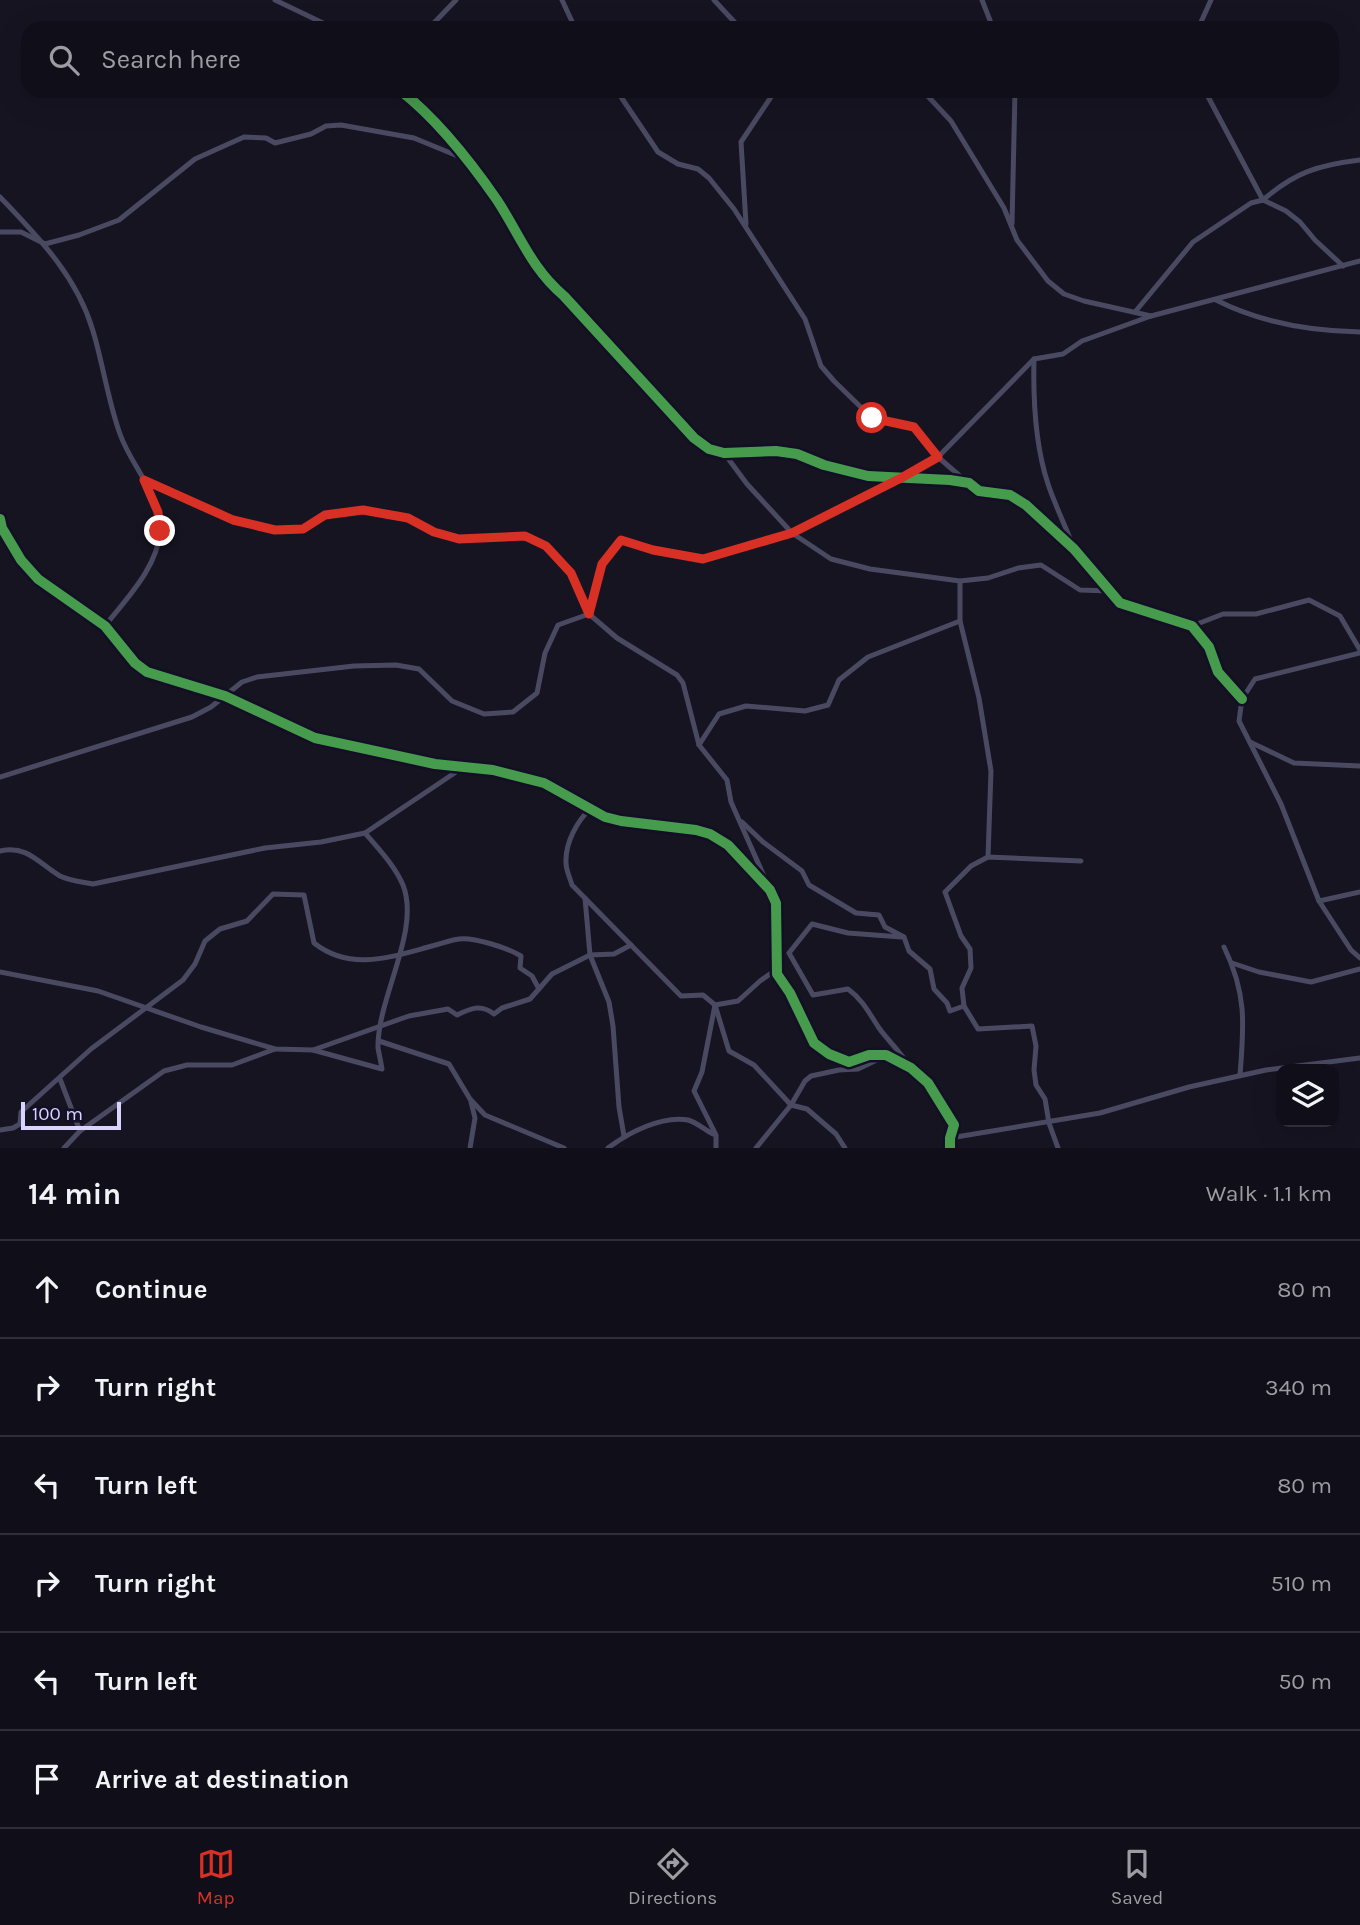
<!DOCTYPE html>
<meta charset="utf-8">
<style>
body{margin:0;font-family:Karla,sans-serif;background:#1e1d26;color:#f1f3f6}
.controls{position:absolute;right:21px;bottom:21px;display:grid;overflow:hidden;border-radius:14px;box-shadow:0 7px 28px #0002}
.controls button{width:63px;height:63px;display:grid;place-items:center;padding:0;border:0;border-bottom:2px solid #302f38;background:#100f19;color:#f1f3f6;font:35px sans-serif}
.scale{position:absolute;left:21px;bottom:18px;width:100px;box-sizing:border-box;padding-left:7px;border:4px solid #d9d4ff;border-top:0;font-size:19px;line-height:24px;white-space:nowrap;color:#d9d4ff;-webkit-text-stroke:5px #130f26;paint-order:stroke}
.stop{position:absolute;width:21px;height:21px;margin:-16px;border:5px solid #d93025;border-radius:50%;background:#fff}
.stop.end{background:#d93025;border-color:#fff;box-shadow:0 2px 7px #0008}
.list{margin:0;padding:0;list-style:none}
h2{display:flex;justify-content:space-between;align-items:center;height:91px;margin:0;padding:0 28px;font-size:30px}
h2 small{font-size:23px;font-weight:400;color:#9c9ca2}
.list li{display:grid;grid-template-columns:46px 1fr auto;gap:21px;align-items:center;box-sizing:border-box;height:98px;padding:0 28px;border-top:2px solid #302f38}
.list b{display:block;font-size:26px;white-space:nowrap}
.list em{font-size:23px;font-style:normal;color:#9c9ca2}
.icon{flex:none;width:38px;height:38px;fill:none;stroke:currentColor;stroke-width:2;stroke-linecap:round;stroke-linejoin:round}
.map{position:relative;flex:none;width:1360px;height:1148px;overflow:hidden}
.search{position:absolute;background:#100f19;box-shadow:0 7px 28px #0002;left:21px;right:21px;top:21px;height:77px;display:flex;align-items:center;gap:18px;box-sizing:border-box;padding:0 24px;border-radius:21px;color:#9c9ca2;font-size:26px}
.sheet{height:679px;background:#100f19}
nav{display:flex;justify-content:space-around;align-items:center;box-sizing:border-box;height:98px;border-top:2px solid #302f38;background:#100f19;font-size:19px;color:#9c9ca2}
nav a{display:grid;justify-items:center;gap:4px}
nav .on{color:#d93025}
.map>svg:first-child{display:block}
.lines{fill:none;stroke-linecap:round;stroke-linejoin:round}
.street{stroke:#4a4962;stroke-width:5}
.cycleway-casing{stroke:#130f26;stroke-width:15}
.cycleway{stroke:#469c4c;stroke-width:10}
.route{stroke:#d93025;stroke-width:9}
</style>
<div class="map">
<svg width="1360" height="1148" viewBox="0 0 1360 1148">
<rect width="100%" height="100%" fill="#161421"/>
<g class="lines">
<g class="street">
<polyline points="275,0 323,23 328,28"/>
<polyline points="562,0 575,28"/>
<polyline points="714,0 740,28"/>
<polyline points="982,0 993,28"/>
<polyline points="429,28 456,0"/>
<polyline points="1201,28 1201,22 1211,0"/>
<path d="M 401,91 C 438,120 470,161 497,200 C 520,235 531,268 564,296 L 694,438 L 709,449 L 724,453 L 776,451 L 797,454 L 824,465 L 868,476 L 950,480 L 969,483 L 979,491 L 1010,495 L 1026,505 L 1074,549 L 1120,603 L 1192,626 L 1209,647 L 1218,672 L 1242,699"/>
<polyline points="617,91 658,152 678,164 698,169 709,178 734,209 805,319 821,366 834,381 872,418 914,427 938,457 968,483"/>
<polyline points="923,91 951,121 1004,208 1017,240 1048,281 1064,294 1084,301 1151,316"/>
<path d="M 1205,91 L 1263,200 C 1295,172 1319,165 1360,160"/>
<path d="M 0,197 C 38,237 77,276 93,331 C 103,364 108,401 120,434 C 131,466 161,494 160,531 C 158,567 126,599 105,626"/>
<polyline points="746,224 741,142 775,91"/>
<polyline points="1012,224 1015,91"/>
<polyline points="0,232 21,232 45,244 79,235 119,220 195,159 244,137 266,138 275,143 311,134 326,126 341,125 414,138 465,159"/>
<path d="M 1216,300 C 1261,323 1309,331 1360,332"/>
<polyline points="1135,312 1193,242 1251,203 1263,200 1286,211 1300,222 1315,240 1343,266"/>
<polyline points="724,453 747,484 792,533 831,559 870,569 960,581 988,578 1018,568 1041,565 1080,590 1111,591"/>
<polyline points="144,480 233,520 275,530 303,529 325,515 363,510 408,518 434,532 459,539 525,536 546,546 571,573 589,614 617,638 677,675 683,683 699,745 727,780 731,802 767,883"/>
<polyline points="0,519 2,528 21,560 38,579 105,626 135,663 147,672 225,696 315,738 435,764 493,770 544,783 605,817 621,821 696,830 710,834 728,845 770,890 776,903 777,974 790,993 814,1043 829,1054 849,1062 869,1055 886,1055 911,1068 928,1083 954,1125 950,1138 950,1148"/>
<path d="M 1073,546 C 1065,525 1055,505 1048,484 C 1035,445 1033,400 1034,359 L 1063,354 L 1082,341 L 1151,316 L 1360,261"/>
<polyline points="589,614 602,564 621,540 653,550 703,559 792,533 903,477 938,457 1034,359"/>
<polyline points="960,621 979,698 991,771 988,857"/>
<polyline points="1192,626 1223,614 1256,614 1309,600 1340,616 1360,650"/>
<polyline points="1360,653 1255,679 1242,699 1239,721 1281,804 1319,901 1351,950 1360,958"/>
<polyline points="1250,742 1294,763 1360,766"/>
<polyline points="699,745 719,714 746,706 805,711 828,705 839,680 868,657 960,621 960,581"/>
<polyline points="0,777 192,717 211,707 242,682 257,677 354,666 396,665 419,669 452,701 484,714 513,712 537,693 545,653 558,625 589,614"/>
<path d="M 591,808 C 577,821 565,843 566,863 C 566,870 570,878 572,885 L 681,996 L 703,995 L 715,1005 L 729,1051 L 754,1065 L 791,1105 L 807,1109 L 836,1134 L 845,1148"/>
<polyline points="742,822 763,842 802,871 809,885 856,913 879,915 885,927 904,937 909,951 930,969 934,989 947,1003 950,1011 964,1006 978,1029 1032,1026 1036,1046 1034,1070 1036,1085 1045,1099 1049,1123 1058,1148"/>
<path d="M 0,851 C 28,845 38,863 60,876 C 70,881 82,882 93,884 L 265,848 L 321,842 L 365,833 L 462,768"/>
<polyline points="585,898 590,955 609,1002 613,1026 619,1107 624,1136"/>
<polyline points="1319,901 1360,892"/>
<path d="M 901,937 L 848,933 L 812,924 L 789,953 L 813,995 L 848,989 C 863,1000 869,1013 879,1028 C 889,1042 902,1053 910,1068"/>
<path d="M 1224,947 C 1247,994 1244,1025 1240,1075"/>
<polyline points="1232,963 1259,972 1311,982 1360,969"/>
<path d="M 0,972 L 98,991 L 201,1027 L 275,1049 L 313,1050 L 382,1069 C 381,1062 379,1054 378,1048 C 377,998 421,931 403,885 C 395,866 378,848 365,833"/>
<polyline points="964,1006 962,988 971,968 970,949 961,936 945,892 971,866 988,857 1081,861"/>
<polyline points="379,1041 449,1064 470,1099 485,1115 564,1148"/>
<path d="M 313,1050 L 409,1016 L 448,1009 L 457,1015 C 471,1008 481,1004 494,1014 L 502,1008 L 530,999 L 552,974 L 590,955 L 614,954 L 631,945"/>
<polyline points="60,1079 80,1131"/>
<path d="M 0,1130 L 13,1128 L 20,1124 L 21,1112 L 91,1049 L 183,980 L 195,964 L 205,941 L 220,929 L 247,921 L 273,894 L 304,895 L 314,943 C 351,972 391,957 432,946 C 441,944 450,940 459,939 C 474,937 508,948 521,956 L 520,968 L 532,976 L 539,989"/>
<polyline points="950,1138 1100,1113 1189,1087 1266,1070 1360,1058"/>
<polyline points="64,1148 80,1131 164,1071 187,1065 232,1065 275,1049"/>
<polyline points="470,1148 475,1118 471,1102"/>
<path d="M 608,1148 C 628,1133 662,1115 688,1120 C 696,1122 705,1130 713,1134"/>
<polyline points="716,1148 716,1135 694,1091 702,1072 715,1005 738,1001 760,981 777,969"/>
<polyline points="756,1148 791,1105 805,1081 811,1076 839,1070 858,1069 883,1057"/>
</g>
<g class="cycleway-casing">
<g id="cycleway">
<path d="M 401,91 C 438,120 470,161 497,200 C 520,235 531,268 564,296 L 694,438 L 709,449 L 724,453 L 776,451 L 797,454 L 824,465 L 868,476 L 950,480 L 969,483 L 979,491 L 1010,495 L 1026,505 L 1074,549 L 1120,603 L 1192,626 L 1209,647 L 1218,672 L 1242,699"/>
<polyline points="0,519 2,528 21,560 38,579 105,626 135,663 147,672 225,696 315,738 435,764 493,770 544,783 605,817 621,821 696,830 710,834 728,845 770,890 776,903 777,974 790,993 814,1043 829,1054 849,1062 869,1055 886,1055 911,1068 928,1083 954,1125 950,1138 950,1148"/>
</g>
</g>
<use href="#cycleway" class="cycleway"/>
</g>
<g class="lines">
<polyline class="route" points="160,531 158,512 144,480 233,520 275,530 303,529 325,515 363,510 408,518 434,532 459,539 525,536 546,546 571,573 589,614 602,564 621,540 653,550 703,559 792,533 903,477 938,457 914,427 872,418"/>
</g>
</svg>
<div class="controls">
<button><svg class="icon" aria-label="layers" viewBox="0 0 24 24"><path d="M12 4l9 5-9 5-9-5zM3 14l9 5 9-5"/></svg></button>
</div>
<div class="scale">100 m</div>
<div class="stop" style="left:872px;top:418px"></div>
<div class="stop end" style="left:160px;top:531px"></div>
<div class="search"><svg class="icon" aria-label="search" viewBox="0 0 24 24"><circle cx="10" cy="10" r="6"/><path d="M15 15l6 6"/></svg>Search here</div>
</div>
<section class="sheet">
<h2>14 min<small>Walk · 1.1 km</small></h2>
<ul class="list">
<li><svg class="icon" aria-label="ahead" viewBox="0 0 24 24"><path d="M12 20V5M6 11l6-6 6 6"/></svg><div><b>Continue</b></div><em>80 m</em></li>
<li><svg class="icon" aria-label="right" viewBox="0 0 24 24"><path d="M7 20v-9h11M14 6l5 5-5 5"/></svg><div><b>Turn right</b></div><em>340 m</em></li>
<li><svg class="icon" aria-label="left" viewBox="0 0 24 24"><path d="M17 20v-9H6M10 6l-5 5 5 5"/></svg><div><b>Turn left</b></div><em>80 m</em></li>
<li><svg class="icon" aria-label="right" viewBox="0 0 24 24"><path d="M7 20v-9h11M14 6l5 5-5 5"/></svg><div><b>Turn right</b></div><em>510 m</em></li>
<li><svg class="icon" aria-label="left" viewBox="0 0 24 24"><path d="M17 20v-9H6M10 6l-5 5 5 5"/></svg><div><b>Turn left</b></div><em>50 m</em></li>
<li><svg class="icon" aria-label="arrive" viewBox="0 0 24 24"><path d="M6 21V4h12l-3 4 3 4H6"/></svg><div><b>Arrive at destination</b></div></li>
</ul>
</section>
<nav>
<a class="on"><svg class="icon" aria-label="map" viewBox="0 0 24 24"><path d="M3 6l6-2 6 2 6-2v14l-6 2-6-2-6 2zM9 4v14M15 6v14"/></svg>Map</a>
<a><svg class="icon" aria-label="directions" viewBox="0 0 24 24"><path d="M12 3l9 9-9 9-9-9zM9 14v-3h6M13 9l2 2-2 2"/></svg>Directions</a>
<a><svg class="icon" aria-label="saved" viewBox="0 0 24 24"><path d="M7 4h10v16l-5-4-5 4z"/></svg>Saved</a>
</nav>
